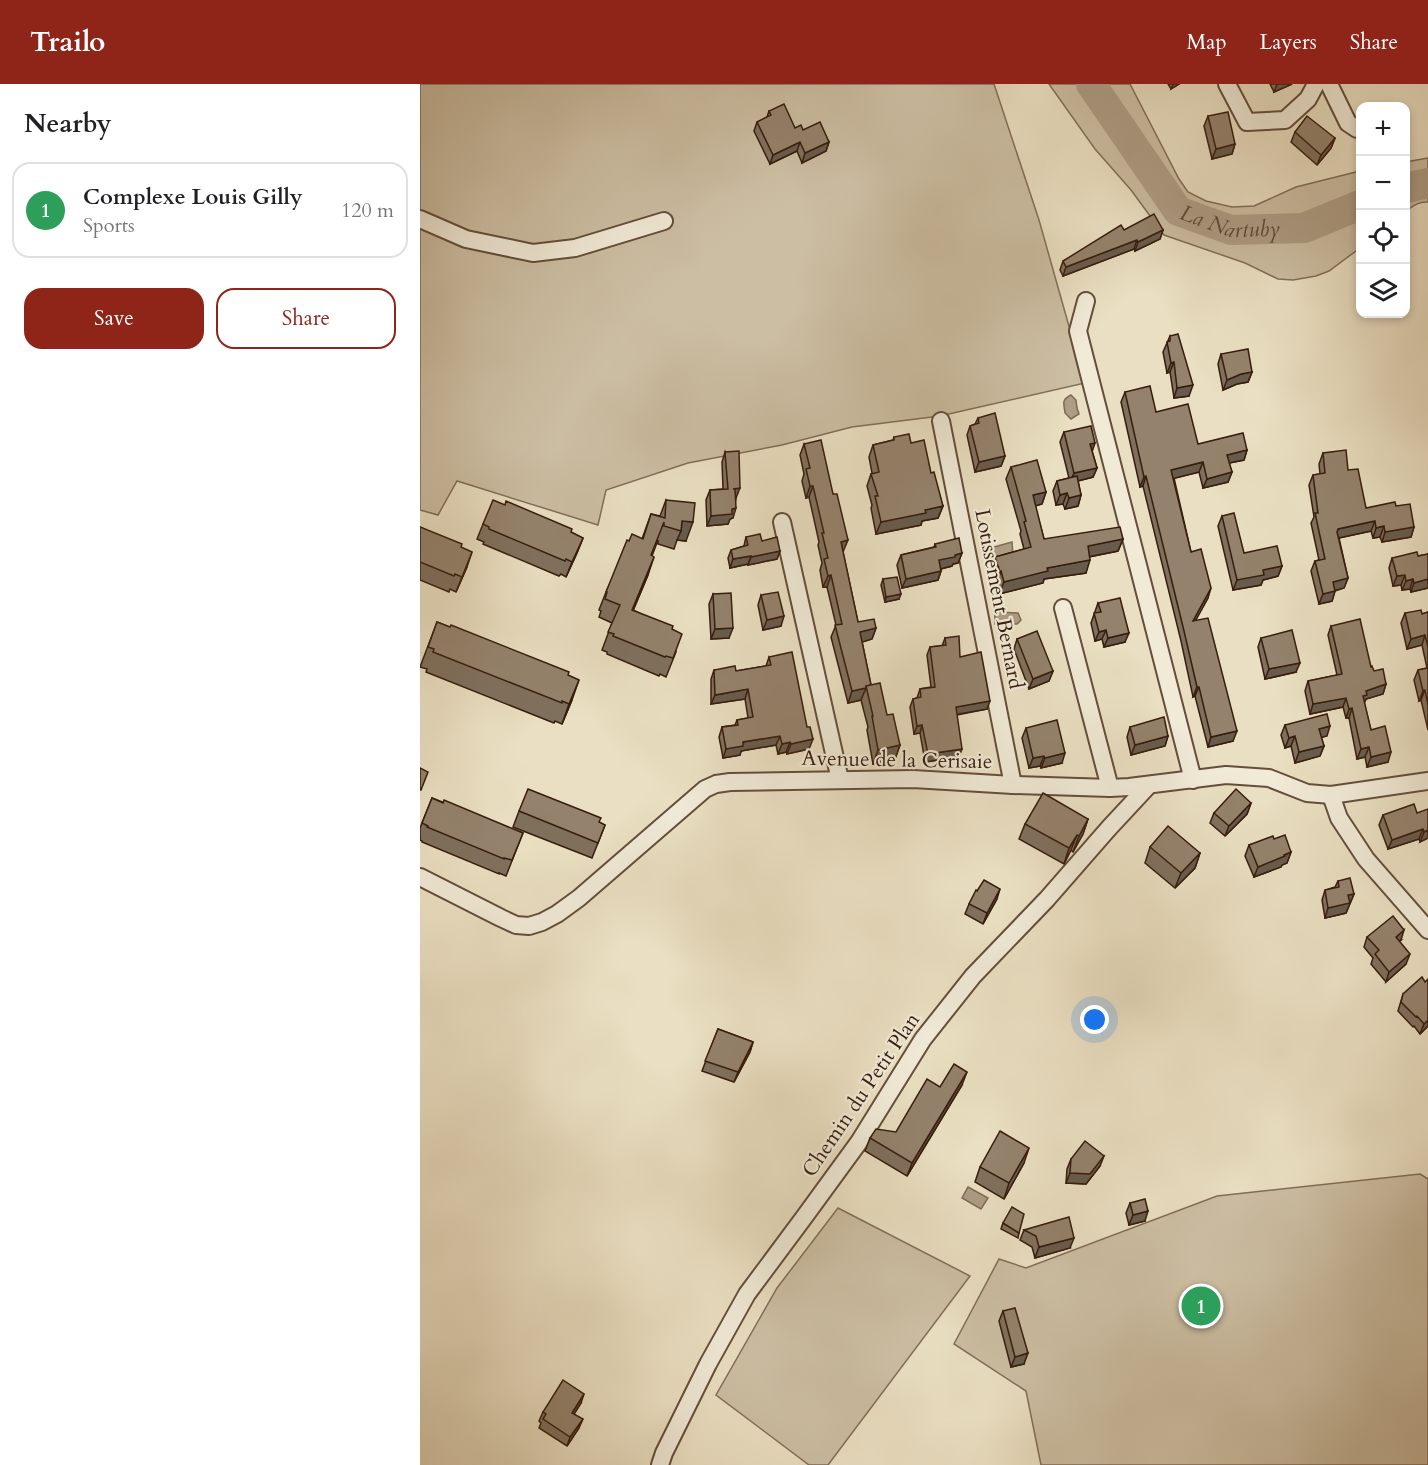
<!DOCTYPE html>
<meta charset="utf-8">
<style>
body{margin:0;font-family:Cardo,serif;background:#f6f6f6;color:#202124}
.controls{position:absolute;right:18px;top:18px;display:grid;overflow:hidden;border-radius:12px;box-shadow:0 3px 9px #0003}
.controls button{width:54px;height:54px;display:grid;place-items:center;padding:0;border:0;border-bottom:2px solid #e0e0e0;background:#fff;color:#202124;font:30px sans-serif}
.you{position:absolute;left:675px;top:936px;width:21px;height:21px;margin:-15px;border:4px solid #fff;border-radius:50%;background:#1a73e8;box-shadow:0 0 0 9px #1a73e833}
.badge{display:grid;place-items:center;width:39px;height:39px;border-radius:50%;background:#8f2418;color:#fff;font-size:20px;font-weight:700}
.pin{position:absolute;translate:-50% -50%;border:3px solid #fff;box-shadow:0 2px 6px #0006}
.list{margin:0;padding:0;list-style:none}
h2{display:flex;justify-content:space-between;align-items:center;height:78px;margin:0;padding:0 24px;font-size:26px}
h2 small{font-size:20px;font-weight:400;color:#757577}
.list li{display:grid;grid-template-columns:39px 1fr auto;gap:18px;align-items:center;box-sizing:border-box;height:96px;margin:0 12px 12px;padding:0 12px;border:2px solid #e0e0e0;border-radius:18px}
.list b{display:block;font-size:22px;white-space:nowrap}
.list p{margin:0;font-size:20px;white-space:nowrap;color:#757577}
.list em{font-size:20px;font-style:normal;color:#757577}
.actions{display:flex;gap:12px;padding:18px 24px}
.actions a{flex:1;padding:14px 0;border:2px solid #8f2418;border-radius:18px;text-align:center;font-size:21px;color:#8f2418}
.actions .main{background:#8f2418;color:#fff}
.icon{flex:none;width:33px;height:33px;fill:none;stroke:currentColor;stroke-width:2;stroke-linecap:round;stroke-linejoin:round}
.map{position:relative;flex:none;width:1008px;height:1381px;overflow:hidden}
header{display:flex;align-items:center;gap:36px;box-sizing:border-box;height:84px;padding:0 30px;background:#8f2418;color:#fff}
header strong{font-size:28px}
nav{display:flex;gap:33px;margin-inline-start:auto;font-size:21px}
main{display:flex}
aside{flex:1;background:#fff}
.map>svg:first-child{display:block}
.green{fill:#ccbea3;stroke:#826e58;stroke-width:1.5}
.water{fill:#ad9d85;stroke:#7e6a55;stroke-width:1.5}
.lines{fill:none;stroke-linecap:round;stroke-linejoin:round}
.river{stroke:#ad9d85;stroke-width:30}
.street-casing{stroke:#644e3b;stroke-width:20}
.street{stroke:#f1ead7;stroke-width:16}
.wall{fill:#7f705d;stroke:#371d0e;stroke-width:1.5}
.shaded-wall{fill:#685b4c;stroke:#371d0e;stroke-width:1.5}
.building{fill:#94826c;stroke:#371d0e;stroke-width:1.5}
.labels{text-anchor:middle;dominant-baseline:central;stroke-width:4.5;stroke-linejoin:round;paint-order:stroke}
.street-label{font-size:21px;fill:#371d0e;stroke:#f1ead7}
.water-label{font-size:22px;font-style:italic;fill:#604a38;stroke:#f1ead7}
</style>
<header>
<strong>Trailo</strong>
<nav><a>Map</a><a>Layers</a><a>Share</a></nav>
</header>
<main>
<aside>
<h2>Nearby<small></small></h2>
<ul class="list">
<li><span class="badge" style="background:#2e9e5b">1</span><div><b>Complexe Louis Gilly</b><p>Sports</p></div><em>120 m</em></li>
</ul>
<div class="actions"><a class="main">Save</a><a>Share</a></div>
</aside>
<div class="map">
<svg width="1008" height="1381" viewBox="0 0 1008 1381">
<rect width="100%" height="100%" fill="#eadfc2"/>
<filter id="stains"><feTurbulence type="fractalNoise" baseFrequency=".00333" numOctaves="4"/><feColorMatrix values="0 0 0 0 .2 0 0 0 0 .09 0 0 0 0 .02 0 0 0 .5 -.17"/></filter>
<radialGradient id="worn" r=".72"><stop offset=".6" stop-color="#630" stop-opacity="0"/><stop offset="1" stop-color="#630" stop-opacity=".3"/></radialGradient>
<g class="green">
<polygon points="0,0 574,0 619,136 665,299 520,332 432,343 362,361 268,379 186,406 178,441 37,397 18,431 0,426"/>
<polygon points="629,0 710,0 759,95 768,108 786,117 812,123 834,122 876,103 940,87 940,164 909,187 896,192 873,196 858,195 825,179 744,151 711,106 675,65"/>
<path d="M 1008,74 L 1008,118 C 999,117 993,122 986,127 L 986,78 Z"/>
<polygon points="1000,1090 1008,1095 1008,1381 621,1381 606,1307 534,1260 579,1175 606,1184 797,1112"/>
<polygon points="418,1124 550,1192 408,1381 389,1381 296,1311 357,1204"/>
</g>
<g class="water">
<path d="M 651,311 L 656,316 L 657,324 L 659,330 L 651,335 L 645,329 C 644,319 641,316 651,311 Z"/>
<polygon points="592,458 593,471 571,479 567,465"/>
<polygon points="575,528 598,529 601,536 597,540 575,540"/>
<polygon points="548,1103 568,1114 561,1125 542,1114"/>
</g>
<g class="lines">
<g class="river">
<path id="s1" d="M 671,0 L 758,127 L 811,146 L 884,144 L 940,121"/>
<polyline points="986,104 1008,99"/>
</g>
<g class="street-casing">
<g id="street">
<polyline points="807,0 827,38 865,36 888,15 896,0"/>
<polyline points="909,0 928,39 937,45"/>
<polyline points="0,135 46,155 113,169 155,164 244,137"/>
<polyline points="666,217 658,247 773,696"/>
<polyline points="521,337 593,701"/>
<polyline points="362,438 420,696"/>
<polyline points="643,524 690,704"/>
<polyline points="911,711 919,734 946,775 1008,846"/>
<polyline points="0,793 81,834 96,841 109,842 122,838 137,830 159,814 285,705 296,700 310,698 493,695 593,701 690,704 709,703 806,691 849,694 887,709 911,711 1008,697"/>
<polyline points="240,1381 244,1369 288,1280 327,1210 385,1132 439,1058 503,955 553,892 627,815 689,744 729,701"/>
</g>
</g>
<use href="#street" class="street"/>
</g>
<g class="wall">
<polygon points="748,0 759,0 751,5"/>
<polygon points="850,0 872,0 854,8"/>
<polygon points="349,27 375,44 409,58 406,67 382,79 377,67 350,80 334,47 337,38 347,33"/>
<polygon points="788,32 815,60 812,70 792,75 784,42"/>
<polygon points="875,48 915,54 911,64 897,81 871,58"/>
<polygon points="704,146 743,146 740,155 715,167 714,165 643,192 640,186 643,177"/>
<polygon points="750,252 769,312 754,314 750,288 747,289 743,268"/>
<polygon points="801,270 832,288 828,298 817,300 803,306 798,280"/>
<polygon points="705,308 736,328 778,360 827,366 824,376 809,379 812,388 808,398 783,404 779,388 754,394 771,468 788,514 775,536 813,657 788,663 775,612 773,613 761,557 723,402 720,403 701,318"/>
<polygon points="558,334 585,372 581,382 555,388 547,351 550,342 555,340"/>
<polygon points="644,348 672,367 677,384 673,393 658,397 661,411 658,422 645,425 643,420 636,421 633,407 637,397 649,394 640,358"/>
<polygon points="474,353 491,359 511,389 523,422 518,434 502,437 501,441 456,450 451,424 452,421 447,402 451,390 452,389 449,373 453,361 473,356"/>
<polygon points="384,360 423,468 438,538 456,544 452,555 442,558 451,601 467,631 480,661 475,675 453,680 447,646 448,643 441,616 428,619 411,553 416,541 407,503 403,503 400,486 402,479 398,461 399,458 389,413 386,414 382,397 384,390 380,371"/>
<polygon points="305,368 316,414 313,434 310,435 308,440 287,442 286,416 290,406 303,405 302,378"/>
<polygon points="903,369 928,386 946,424 976,422 994,443 991,453 962,458 960,453 953,454 951,447 919,454 928,494 924,504 915,507 912,517 899,520 891,487 895,477 899,476 891,439 894,433 889,401 893,391 900,390 899,380"/>
<polygon points="591,383 626,408 622,420 615,422 624,455 703,455 698,467 669,473 666,489 624,495 623,499 579,510 577,499 575,500 571,485 575,473 604,465 600,450 601,447 586,395"/>
<polygon points="246,416 266,457 257,456 254,465 238,460 238,456 232,472 228,491 213,526 252,545 256,568 246,593 240,590 239,592 187,570 187,568 182,566 192,539 179,533 181,527 179,526 186,508 209,457 222,455 231,430 240,432"/>
<polygon points="802,432 824,469 862,482 858,492 843,496 841,501 813,506 798,442"/>
<polygon points="63,440 151,448 163,454 157,469 146,493 141,490 139,492 63,460 64,458 57,455"/>
<polygon points="0,443 41,463 47,483 36,508 30,505 29,508 0,496"/>
<polygon points="326,453 342,457 360,467 357,475 328,481 328,480 310,484 308,474 311,466 324,462"/>
<polygon points="515,460 542,469 538,479 533,480 532,482 521,485 521,487 518,496 482,504 477,481 481,471 514,463"/>
<polygon points="1008,470 1008,504 991,508 990,505 982,506 981,501 973,502 969,484 972,474 998,472"/>
<polygon points="463,495 479,515 465,518 461,501"/>
<polygon points="293,510 309,554 291,555 289,520"/>
<polygon points="341,511 361,542 343,546 338,521"/>
<polygon points="678,519 705,558 684,563 682,555 675,557 671,539"/>
<polygon points="1008,528 1008,646 1001,616 999,617 994,596 998,586 1007,584 1002,561 987,565 981,539 985,529 1002,530"/>
<polygon points="17,538 148,591 152,616 142,640 135,637 134,639 6,588 7,585 0,583"/>
<polygon points="911,542 951,583 954,587 966,600 963,610 946,615 944,619 951,646 968,678 947,683 945,673 937,675 929,634 926,634 923,623 890,630 885,607 888,597 917,591 908,551"/>
<polygon points="525,554 540,573 567,625 537,631 539,673 505,678 500,649 494,650 490,623 493,615 497,614 500,605 511,603 507,571 510,563 522,562"/>
<polygon points="841,554 876,588 845,595 838,563"/>
<polygon points="597,555 633,587 629,597 609,605 594,565"/>
<polygon points="349,573 389,665 367,670 366,668 358,670 356,661 321,667 320,671 303,674 299,653 302,643 315,641 317,636 328,634 325,615 291,620 291,595 294,586 316,587 346,582"/>
<polygon points="865,641 907,652 901,653 904,662 900,672 875,679 871,662 865,664 861,651"/>
<polygon points="710,643 748,652 745,662 711,671 707,653"/>
<polygon points="606,644 642,679 621,684 620,682 609,684 602,654"/>
<polygon points="12,714 103,749 86,792 79,789 79,790 2,758 2,757 0,756 0,744"/>
<polygon points="831,719 827,730 805,752 790,739 794,729"/>
<polygon points="99,727 179,738 185,741 172,774 93,743"/>
<polygon points="997,729 1008,754 1000,758 999,755 968,765 959,741 963,731"/>
<polygon points="668,735 663,750 653,768 651,766 644,780 599,755 605,740"/>
<polygon points="854,755 871,768 867,779 862,781 861,783 834,793 825,772 829,761"/>
<polygon points="730,763 780,769 775,784 755,804 725,779"/>
<polygon points="918,797 934,810 926,829 905,834 902,816 905,806 915,803"/>
<polygon points="557,807 577,815 563,840 545,830 549,820"/>
<polygon points="947,853 981,856 979,857 986,880 966,898 951,880 953,874 944,863"/>
<polygon points="983,910 1008,942 1000,950 994,942 993,943 978,927"/>
<polygon points="298,945 333,958 330,968 314,998 282,987"/>
<polygon points="542,1001 487,1092 445,1067 450,1054 476,1048 520,1003"/>
<polygon points="651,1075 680,1082 666,1100 646,1099 647,1085"/>
<polygon points="604,1079 584,1115 555,1098 560,1083"/>
<polygon points="710,1119 725,1137 709,1141 706,1129"/>
<polygon points="583,1139 599,1149 598,1154 581,1145"/>
<polygon points="604,1146 650,1164 615,1174 612,1163 600,1156"/>
<polygon points="583,1227 604,1280 591,1283 579,1237"/>
<polygon points="161,1319 154,1330 159,1344 147,1362 119,1344 121,1339 119,1337 123,1328"/>
</g>
<g class="shaded-wall">
<polygon points="753,0 759,0 751,5"/>
<polygon points="857,0 872,0 854,8"/>
<polygon points="915,54 911,64 897,81 901,71"/>
<polygon points="380,58 377,67 350,80 353,71"/>
<polygon points="409,58 406,67 382,79 385,69"/>
<polygon points="815,60 812,70 792,75 796,65"/>
<polygon points="743,146 740,155 715,167 718,158"/>
<polygon points="717,156 714,165 643,192 646,183"/>
<polygon points="754,278 750,288 747,289 751,279"/>
<polygon points="832,288 828,298 817,300 803,306 807,296 821,290"/>
<polygon points="773,301 769,312 754,314 757,304"/>
<polygon points="675,359 672,368 670,360"/>
<polygon points="827,366 824,376 804,380 807,371"/>
<polygon points="585,372 581,382 555,388 559,378"/>
<polygon points="783,378 779,388 748,396 751,386"/>
<polygon points="677,384 673,393 650,399 654,389"/>
<polygon points="812,388 808,398 783,404 787,395"/>
<polygon points="726,392 723,402 720,403 724,393"/>
<polygon points="390,402 393,402 389,413 386,414"/>
<polygon points="320,404 316,414 309,415 313,405"/>
<polygon points="626,408 622,420 608,424 613,411"/>
<polygon points="647,409 643,420 636,421 640,411"/>
<polygon points="661,411 658,422 645,425 649,414"/>
<polygon points="523,422 518,434 502,437 501,441 456,450 461,438 505,426"/>
<polygon points="316,424 313,434 310,435 308,440 287,442 291,432"/>
<polygon points="262,437 273,438 266,457 257,456 261,447"/>
<polygon points="955,437 951,447 914,455 918,445"/>
<polygon points="964,442 960,453 953,454 956,444"/>
<polygon points="994,443 991,453 962,458 965,448"/>
<polygon points="163,454 157,469 146,493 152,478"/>
<polygon points="703,455 698,467 663,474 668,462"/>
<polygon points="428,456 423,468 421,458"/>
<polygon points="360,467 357,475 328,481 331,473"/>
<polygon points="52,468 47,483 36,508"/>
<polygon points="542,469 538,479 533,480 532,482 516,486 519,476"/>
<polygon points="331,472 328,480 310,484 313,475"/>
<polygon points="234,473 228,491 206,544 212,526"/>
<polygon points="670,476 666,489 624,495 623,499 579,510 584,498 627,484"/>
<polygon points="862,482 858,492 843,496 841,501 813,506 817,496 843,486"/>
<polygon points="521,487 518,496 482,504 486,495"/>
<polygon points="581,487 577,499 575,500 580,488"/>
<polygon points="411,491 407,503 403,503 408,492"/>
<polygon points="985,491 981,501 973,502 977,492"/>
<polygon points="928,494 924,504 910,508 913,498"/>
<polygon points="993,495 990,505 982,506 986,497"/>
<polygon points="1008,495 1008,504 991,508 994,499"/>
<polygon points="791,504 788,514 770,547 773,537"/>
<polygon points="915,507 912,517 899,520 903,510"/>
<polygon points="481,510 479,515 465,518 466,513"/>
<polygon points="364,532 361,542 343,546 347,536"/>
<polygon points="313,544 309,554 291,555 295,545"/>
<polygon points="456,544 452,555 436,560 440,548"/>
<polygon points="686,546 682,555 675,557 679,548"/>
<polygon points="709,549 705,558 684,563 688,554"/>
<polygon points="1005,551 1002,561 987,565 991,555"/>
<polygon points="880,579 876,588 845,595 849,585"/>
<polygon points="633,587 629,597 609,605 613,595"/>
<polygon points="159,596 152,616 142,640 149,620"/>
<polygon points="966,600 963,610 946,615 944,620 943,612 946,607"/>
<polygon points="777,603 779,603 775,612 773,613"/>
<polygon points="446,604 441,616 428,619 432,607"/>
<polygon points="328,605 325,615 291,620 295,611"/>
<polygon points="1005,606 1001,616 999,617 1003,607"/>
<polygon points="926,614 923,623 890,630 893,620"/>
<polygon points="570,617 567,625 533,631 536,623"/>
<polygon points="932,624 929,634 926,634 929,625"/>
<polygon points="502,641 500,649 494,650 497,642"/>
<polygon points="910,642 907,652 896,655 899,645"/>
<polygon points="817,647 813,657 788,663 791,653"/>
<polygon points="360,652 356,661 321,667 320,671 303,674 306,665 323,658"/>
<polygon points="748,652 745,662 711,671 715,661"/>
<polygon points="875,652 871,662 865,664 869,654"/>
<polygon points="393,655 389,665 367,670 371,660"/>
<polygon points="370,658 366,668 358,670 362,660"/>
<polygon points="480,661 475,675 453,680 458,666"/>
<polygon points="904,662 900,672 875,679 879,668"/>
<polygon points="949,663 945,673 937,675 941,665"/>
<polygon points="542,665 539,673 505,678 508,670"/>
<polygon points="971,668 968,678 947,683 951,673"/>
<polygon points="645,669 642,679 621,684 625,674"/>
<polygon points="624,672 620,682 609,684 613,674"/>
<polygon points="831,719 827,730 805,752 809,742"/>
<polygon points="668,735 663,750 653,768 659,752"/>
<polygon points="1003,745 999,755 968,765 972,756"/>
<polygon points="1008,746 1008,754 1000,758 1004,748"/>
<polygon points="657,751 651,766 644,780 649,764"/>
<polygon points="871,768 867,779 862,781 861,783 834,793 838,783"/>
<polygon points="780,769 775,784 755,804 761,789"/>
<polygon points="580,805 577,815 563,840 567,829"/>
<polygon points="934,810 926,829 905,834 908,824 928,811"/>
<polygon points="984,846 981,856 972,863 976,853"/>
<polygon points="990,870 986,880 966,898 969,888"/>
<polygon points="1008,936 1008,942 1000,950 1004,940"/>
<polygon points="333,958 330,968 314,998 318,988"/>
<polygon points="547,988 542,1001 487,1092 492,1079"/>
<polygon points="609,1064 604,1079 584,1115 589,1099"/>
<polygon points="684,1072 680,1082 666,1100 646,1099 650,1089"/>
<polygon points="728,1127 725,1137 709,1141 713,1131"/>
<polygon points="654,1154 650,1164 615,1174 619,1163"/>
<polygon points="608,1269 604,1280 591,1283 595,1273"/>
<polygon points="164,1310 161,1319 149,1338 152,1329"/>
<polygon points="163,1335 159,1344 147,1362 150,1353"/>
</g>
<g class="building">
<polygon points="364,20 375,44 381,41 383,46 400,38 409,58 385,69 380,58 353,71 337,38 351,31 349,27"/>
<polygon points="808,28 815,60 796,65 788,32"/>
<polygon points="887,32 915,54 901,71 875,48"/>
<polygon points="734,130 743,146 718,158 717,156 646,183 643,177 701,141 704,146"/>
<polygon points="758,250 773,301 757,304 754,278 751,279 747,258 750,257 750,252"/>
<polygon points="828,265 832,288 821,290 807,296 801,270"/>
<polygon points="730,302 736,328 768,320 778,360 823,349 827,366 807,371 812,388 787,395 783,378 751,386 771,468 781,465 791,504 773,537 788,534 817,647 791,653 779,603 777,603 764,547 726,392 724,393 705,308"/>
<polygon points="575,329 585,372 559,378 550,342 559,339 558,334"/>
<polygon points="671,342 675,359 670,360 677,384 654,389 644,348"/>
<polygon points="489,350 491,359 504,356 511,389 514,388 523,422 505,426 506,429 461,438 455,412 458,412 451,390 459,388 453,361 474,356 474,353"/>
<polygon points="401,356 413,410 417,410 428,456 421,458 438,538 454,535 456,544 440,548 451,601 446,602 446,604 432,607 415,541 422,540 411,491 408,492 404,475 408,474 402,449 404,449 393,402 390,402 386,385 390,384 384,360"/>
<polygon points="926,366 928,386 938,385 946,424 975,418 976,422 990,420 994,443 965,448 964,442 956,444 955,437 918,445 917,448 928,494 913,498 915,507 903,510 895,477 905,475 895,429 898,429 893,391 905,389 903,369"/>
<polygon points="319,367 320,404 313,405 315,405 316,424 312,425 312,430 291,432 290,406 308,405 305,368"/>
<polygon points="617,376 626,408 613,411 624,455 700,443 703,455 668,462 670,476 627,484 628,487 584,498 581,487 580,488 575,473 611,463 604,438 606,437 591,383"/>
<polygon points="657,392 661,411 649,414 647,409 640,411 637,397"/>
<polygon points="73,416 85,421 86,417 152,445 151,448 163,454 152,478 146,475 145,477 69,445 69,443 63,440"/>
<polygon points="246,416 275,419 273,438 262,437 261,447 244,442 244,438 231,471 234,473 212,526 253,542 252,545 262,550 253,574 246,572 245,573 193,552 194,550 188,548 200,521 185,515 187,508 186,508 207,456 209,457 212,450 223,455 231,430 245,434"/>
<polygon points="814,429 824,469 857,462 862,482 843,486 844,491 817,496 802,432"/>
<polygon points="0,443 42,460 41,463 52,468 42,493 35,490 34,492 0,478"/>
<polygon points="340,450 342,457 357,453 360,467 331,473 331,472 313,475 311,466 328,461 326,453"/>
<polygon points="539,454 542,469 535,471 535,473 519,476 521,487 486,495 481,471 516,463 515,460"/>
<polygon points="997,468 998,472 1008,470 1008,495 994,499 993,495 986,497 985,491 977,492 972,474"/>
<polygon points="477,493 481,510 466,513 463,495"/>
<polygon points="358,508 364,532 347,536 341,511"/>
<polygon points="311,509 313,544 295,545 293,510"/>
<polygon points="700,514 709,549 688,554 686,546 679,548 674,529 681,528 678,519"/>
<polygon points="1001,526 1002,530 1008,528 1008,563 1005,551 991,555 985,529"/>
<polygon points="940,535 951,583 952,582 954,587 963,585 966,600 946,607 947,611 943,612 951,646 965,642 971,668 951,673 949,663 941,665 932,624 929,625 926,614 893,620 888,597 922,590 911,542"/>
<polygon points="17,538 30,543 31,541 149,588 148,591 159,596 149,620 142,617 142,619 13,568 14,565 8,563"/>
<polygon points="872,546 880,579 849,585 841,554"/>
<polygon points="617,547 633,587 613,595 597,555"/>
<polygon points="539,552 540,573 561,568 570,617 536,623 542,665 508,670 502,641 497,642 493,615 501,613 500,605 515,603 510,563 526,561 525,554"/>
<polygon points="372,568 387,643 390,643 393,655 371,660 370,658 362,660 360,652 323,658 323,662 306,665 302,643 318,641 317,636 333,633 328,605 295,611 294,586 315,582 316,587 351,581 349,573"/>
<polygon points="1008,584 1008,621 1005,606 1003,607 998,586"/>
<polygon points="460,599 467,631 473,630 480,661 458,666 452,632 453,632 446,602"/>
<polygon points="907,630 910,642 899,645 904,662 879,668 875,652 869,654 865,641"/>
<polygon points="744,633 748,652 715,661 710,643"/>
<polygon points="637,636 645,669 625,674 624,672 613,674 606,644"/>
<polygon points="0,684 8,688 1,706 0,706"/>
<polygon points="108,705 181,734 179,738 185,741 178,759 99,727"/>
<polygon points="816,705 831,719 809,742 794,729"/>
<polygon points="623,709 668,735 659,752 657,751 649,764 605,740"/>
<polygon points="12,714 23,719 24,716 103,749 92,776 84,774 84,775 7,743 8,742 2,739"/>
<polygon points="994,720 997,729 1008,725 1008,746 1004,748 1003,745 972,756 963,731"/>
<polygon points="748,742 780,769 761,789 730,763"/>
<polygon points="865,751 871,768 864,771 865,772 838,783 829,761 853,752 854,755"/>
<polygon points="930,794 934,810 928,811 930,819 908,824 905,806 919,803 918,797"/>
<polygon points="564,796 580,805 567,829 549,820 556,806 557,807"/>
<polygon points="973,832 984,846 976,853 990,870 969,888 955,870 959,866 947,853"/>
<polygon points="1002,893 1005,898 1008,895 1008,936 1004,940 997,932 996,933 981,918 983,910"/>
<polygon points="298,945 333,958 318,988 285,977"/>
<polygon points="534,980 547,988 492,1079 450,1054 456,1045 476,1048 507,995 520,1003"/>
<polygon points="580,1047 609,1064 589,1099 560,1083"/>
<polygon points="665,1057 684,1072 670,1090 650,1089 651,1075"/>
<polygon points="725,1115 728,1127 713,1131 710,1119"/>
<polygon points="592,1123 604,1130 599,1149 583,1139"/>
<polygon points="649,1133 654,1154 619,1163 616,1152 604,1146"/>
<polygon points="595,1224 608,1269 595,1273 583,1227"/>
<polygon points="143,1296 164,1310 152,1329 163,1335 150,1353 123,1335 126,1330 123,1328"/>
</g>
<g class="labels">
<g class="street-label">
<text transform="translate(579 515) rotate(79)">Lotissement Bernard</text>
<text transform="translate(477 676) rotate(1)">Avenue de la Cerisaie</text>
<text transform="translate(441 1011) rotate(-56)">Chemin du Petit Plan</text>
</g>
<g class="water-label">
<text stroke="none"><textPath href="#s1" startOffset="208">La Nartuby</textPath></text>
</g>
</g>
<rect width="100%" height="100%" filter="url(#stains)"/>
<rect width="100%" height="100%" fill="url(#worn)"/>
</svg>
<div class="controls">
<button>+</button>
<button>−</button>
<button><svg class="icon" aria-label="locate" viewBox="0 0 24 24"><circle cx="12" cy="12" r="6"/><path d="M12 2v4M12 18v4M2 12h4M18 12h4"/></svg></button>
<button><svg class="icon" aria-label="layers" viewBox="0 0 24 24"><path d="M12 4l9 5-9 5-9-5zM3 14l9 5 9-5"/></svg></button>
</div>
<div class="you"></div>
<div class="pin badge" style="left:781px;top:1222px;background:#2e9e5b">1</div>
</div>
</main>
